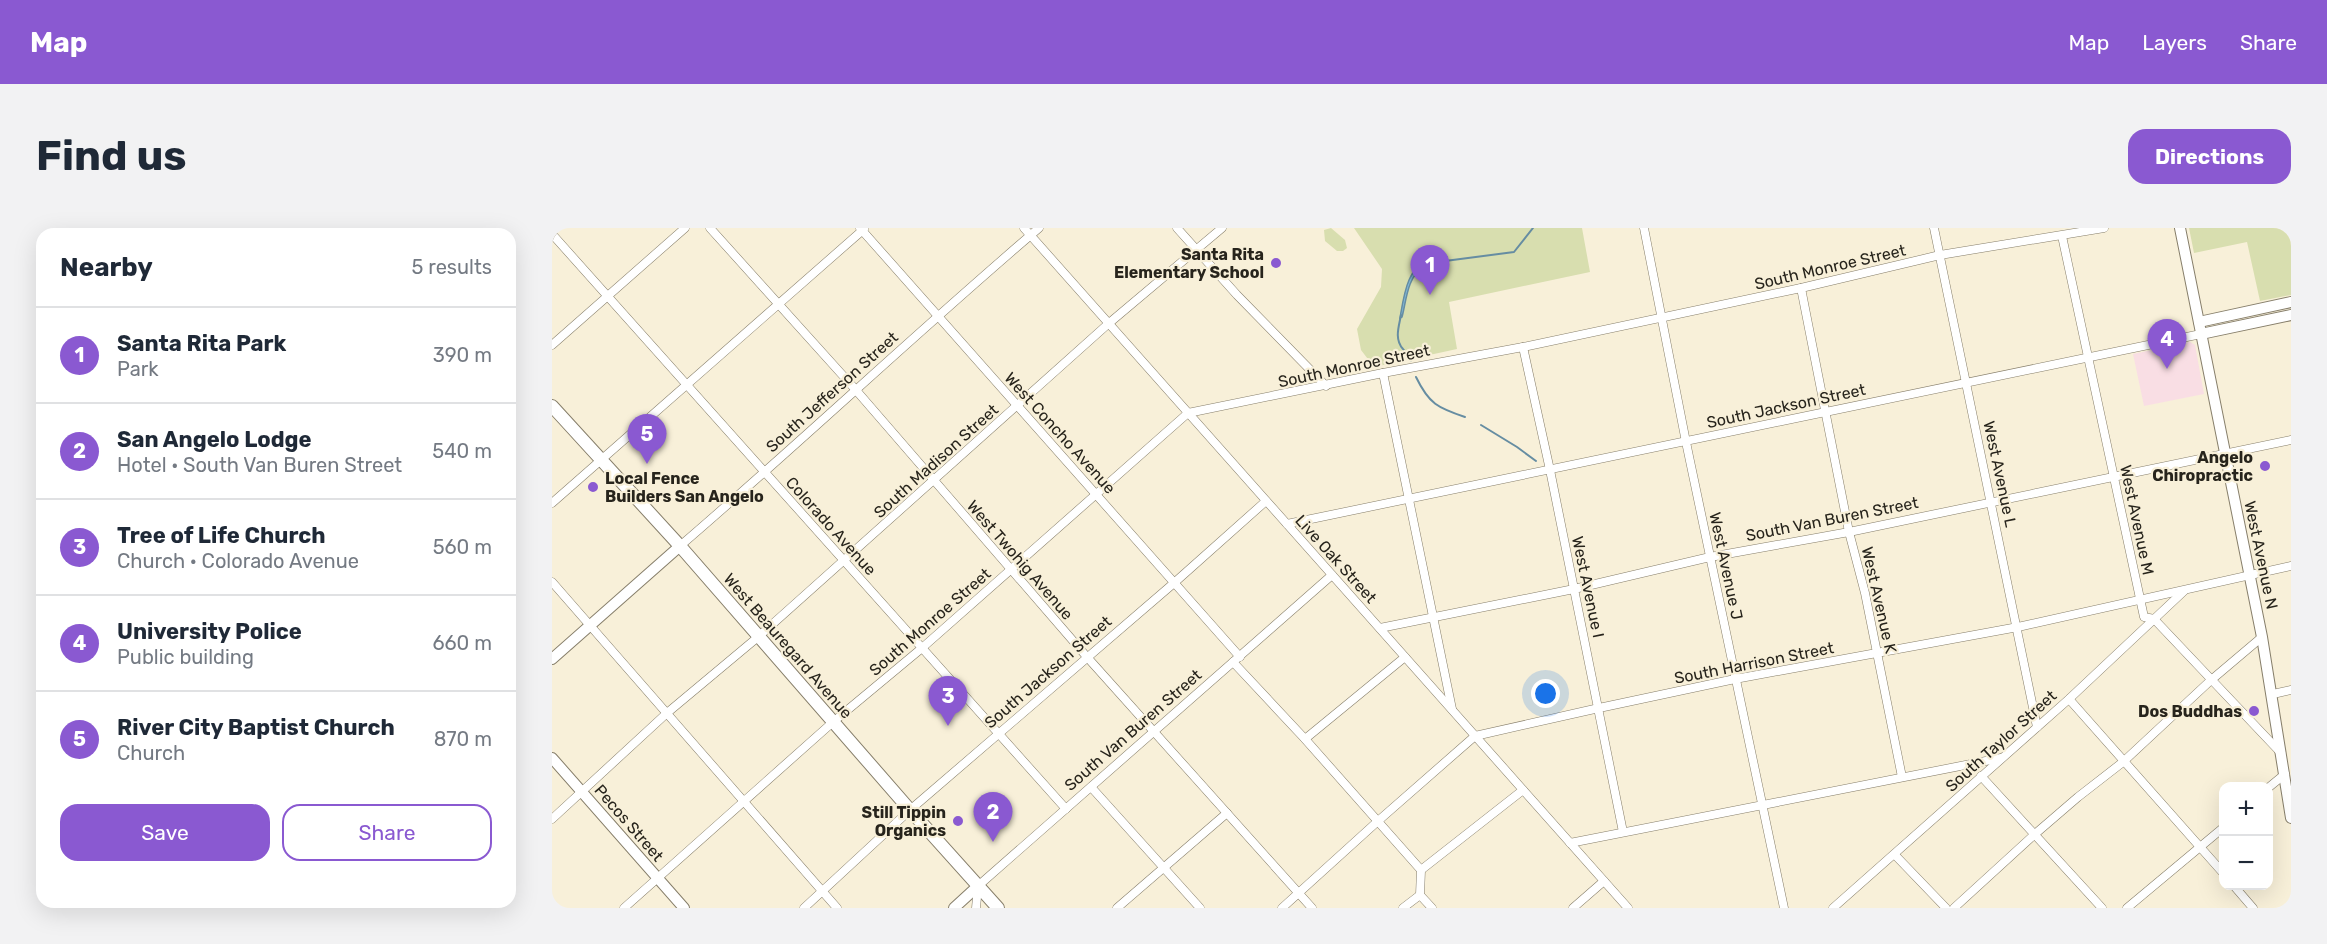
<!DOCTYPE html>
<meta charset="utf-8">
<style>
body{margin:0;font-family:Rubik,sans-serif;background:#f2f2f3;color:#1f2937}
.controls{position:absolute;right:18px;bottom:18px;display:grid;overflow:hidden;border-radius:12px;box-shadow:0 6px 24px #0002}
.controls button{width:54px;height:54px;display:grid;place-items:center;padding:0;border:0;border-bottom:2px solid #e0e1e3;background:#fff;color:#1f2937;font:30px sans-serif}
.you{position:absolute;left:994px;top:466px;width:21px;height:21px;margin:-15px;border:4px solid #fff;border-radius:50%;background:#1a73e8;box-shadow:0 0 0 9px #1a73e833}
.badge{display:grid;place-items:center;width:39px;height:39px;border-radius:50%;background:#8a59d1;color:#fff;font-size:20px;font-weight:700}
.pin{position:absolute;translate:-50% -50px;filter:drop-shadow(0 2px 3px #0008)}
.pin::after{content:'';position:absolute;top:32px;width:21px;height:18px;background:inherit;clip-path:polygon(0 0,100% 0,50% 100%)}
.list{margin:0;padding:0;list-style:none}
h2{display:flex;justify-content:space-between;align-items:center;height:78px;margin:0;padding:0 24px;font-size:26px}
h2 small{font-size:20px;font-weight:400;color:#747a83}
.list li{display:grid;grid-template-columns:39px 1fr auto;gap:18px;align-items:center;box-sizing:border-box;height:96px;padding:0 24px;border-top:2px solid #e0e1e3}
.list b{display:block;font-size:22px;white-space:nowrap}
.list p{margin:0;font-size:20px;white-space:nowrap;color:#747a83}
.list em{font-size:20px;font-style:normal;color:#747a83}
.actions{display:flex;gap:12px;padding:18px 24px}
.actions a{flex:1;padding:14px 0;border:2px solid #8a59d1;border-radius:18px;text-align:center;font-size:21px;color:#8a59d1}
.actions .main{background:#8a59d1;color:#fff}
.map{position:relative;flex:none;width:1739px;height:680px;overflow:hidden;border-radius:18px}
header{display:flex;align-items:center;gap:36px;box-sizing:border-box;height:84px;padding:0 30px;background:#8a59d1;color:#fff}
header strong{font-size:28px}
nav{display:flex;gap:33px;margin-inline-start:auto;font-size:21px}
.intro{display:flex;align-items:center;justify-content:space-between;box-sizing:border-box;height:144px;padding:0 36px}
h1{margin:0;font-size:42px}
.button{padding:15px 27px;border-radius:18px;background:#8a59d1;color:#fff;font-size:21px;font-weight:700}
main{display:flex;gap:36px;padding:0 36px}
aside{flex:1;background:#fff;border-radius:18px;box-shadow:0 6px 24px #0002}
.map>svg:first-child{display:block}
.education{fill:#f9dee4}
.green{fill:#d8deaf}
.water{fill:#81badb;stroke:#668da2;stroke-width:1.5}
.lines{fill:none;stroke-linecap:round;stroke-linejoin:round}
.stream{stroke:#668da2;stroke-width:2}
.street-casing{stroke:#867e6a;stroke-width:9}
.secondary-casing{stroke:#867e6a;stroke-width:12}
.primary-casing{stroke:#867e6a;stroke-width:14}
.street{stroke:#fff;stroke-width:8}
.secondary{stroke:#fff;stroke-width:10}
.primary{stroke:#fff;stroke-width:12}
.poi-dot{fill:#8a59d1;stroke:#f8f0d9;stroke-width:2}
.labels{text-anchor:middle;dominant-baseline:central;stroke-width:4.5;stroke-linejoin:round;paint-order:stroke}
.poi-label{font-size:16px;font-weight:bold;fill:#27241c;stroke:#f8f0d9;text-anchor:end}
.street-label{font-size:16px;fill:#27241c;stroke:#f8f0d9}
</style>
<header>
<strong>Map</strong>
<nav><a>Map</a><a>Layers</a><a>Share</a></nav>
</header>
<div class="intro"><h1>Find us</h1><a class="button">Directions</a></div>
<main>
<aside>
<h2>Nearby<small>5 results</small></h2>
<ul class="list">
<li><span class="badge">1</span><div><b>Santa Rita Park</b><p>Park</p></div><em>390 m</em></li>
<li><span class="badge">2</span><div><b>San Angelo Lodge</b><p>Hotel · South Van Buren Street</p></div><em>540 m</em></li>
<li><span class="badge">3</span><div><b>Tree of Life Church</b><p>Church · Colorado Avenue</p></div><em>560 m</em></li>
<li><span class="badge">4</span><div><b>University Police</b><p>Public building</p></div><em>660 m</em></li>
<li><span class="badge">5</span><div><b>River City Baptist Church</b><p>Church</p></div><em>870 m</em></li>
</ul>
<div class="actions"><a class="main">Save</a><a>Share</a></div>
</aside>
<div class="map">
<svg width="1739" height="680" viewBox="0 0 1739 680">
<rect width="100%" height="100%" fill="#f8f0d9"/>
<polygon class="education" points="1638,114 1643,117 1652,166 1592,178 1581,126"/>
<g class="green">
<polygon points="779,0 793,12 795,20 791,23 785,23 773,13 772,2"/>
<polygon points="802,0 1030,0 1038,44 897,74 905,121 822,139 809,122 805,101 829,59 830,41"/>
<polygon points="1637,0 1739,0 1739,67 1708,73 1695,14 1642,25"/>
</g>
<path class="water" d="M 880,29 L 895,29 L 896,40 C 888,40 879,37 871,40 C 855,48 854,75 850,89 L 848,90 C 852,67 855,38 880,29 Z"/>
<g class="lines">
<g class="stream">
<polyline points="893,33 962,24 981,0"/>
<path d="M 849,87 C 847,98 842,111 851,121 C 855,126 857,126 859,133"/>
<path d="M 864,149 C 877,176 886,180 913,189"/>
<polyline points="929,197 965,219 984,233"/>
</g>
<g class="street-casing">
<g id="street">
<polyline points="158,0 303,161 535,429 760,680"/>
<polyline points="308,0 688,429"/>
<polyline points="472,0 1076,680"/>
<polyline points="625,0 685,67 774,158"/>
<polyline points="1092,0 1134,214 1232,680"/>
<polyline points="1382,0 1485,499"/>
<polyline points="0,6 514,581"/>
<polyline points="1510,8 1592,389 1602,391 1729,525"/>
<polyline points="1249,60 1297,304 1313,365 1350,549"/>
<polyline points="0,117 133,0"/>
<polyline points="971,119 998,242 1071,604"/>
<polyline points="831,145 900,481"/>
<polyline points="0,275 312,1"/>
<polyline points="735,296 1649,106"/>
<path d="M 128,318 C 249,214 365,104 487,0"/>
<polyline points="0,354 285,680"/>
<polyline points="828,400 1022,361 1158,329 1297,304 1739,212"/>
<polyline points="681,434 753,511 869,642 868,667 880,680"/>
<polyline points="1721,466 1739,462"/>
<polyline points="1517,471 1672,646"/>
<polyline points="753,511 853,429"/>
<polyline points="1429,548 1550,680"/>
<polyline points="539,559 648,680"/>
<polyline points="1716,560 1733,546"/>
<polyline points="0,591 115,485 206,409 556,96 670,0"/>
<polyline points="1018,615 1449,530"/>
<polyline points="1343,627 1394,680"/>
<polyline points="869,642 971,562"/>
<polyline points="1682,658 1701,680"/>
<polyline points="72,680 281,494 370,420 636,185 831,145 971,119 1249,60 1388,27 1552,0"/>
<polyline points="252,680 358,582 622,355 714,273"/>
<polyline points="424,680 426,658 780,347"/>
<polyline points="565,680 675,585"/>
<polyline points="730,680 826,593 923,508 1047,480 1183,451 1466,399 1739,338"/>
<polyline points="851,680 868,667"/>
<polyline points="1021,680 1052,653"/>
<polyline points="1281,680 1517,471 1632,363"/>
<polyline points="1402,680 1483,606 1526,569 1571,534 1658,453 1710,409"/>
<polyline points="1575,680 1672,599"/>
</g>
</g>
<g class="secondary-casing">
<g id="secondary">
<polyline points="1628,0 1710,409 1739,590"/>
<polyline points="1647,94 1739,74"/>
<polyline points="1649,106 1739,87"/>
<polyline points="0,431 128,318"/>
<polyline points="0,530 132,680"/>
<polyline points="402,680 426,658"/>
</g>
</g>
<g class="primary-casing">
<polyline id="primary" points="0,178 128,318 358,582 446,680"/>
</g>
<use href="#street" class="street"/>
<use href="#secondary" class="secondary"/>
<use href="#primary" class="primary"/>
</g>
<g class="poi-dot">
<circle cx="724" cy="35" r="6"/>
<circle cx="1713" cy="238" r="6"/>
<circle cx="41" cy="259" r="6"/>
<circle cx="1702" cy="483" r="6"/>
<circle cx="406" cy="593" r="6"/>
</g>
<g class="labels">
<g class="poi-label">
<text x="712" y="26">Santa Rita<tspan x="712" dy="18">Elementary School</tspan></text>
<text x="1701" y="229">Angelo<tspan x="1701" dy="18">Chiropractic</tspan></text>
<text x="53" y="250" text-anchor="start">Local Fence<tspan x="53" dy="18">Builders San Angelo</tspan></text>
<text x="1690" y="483">Dos Buddhas</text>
<text x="394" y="584">Still Tippin<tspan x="394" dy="18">Organics</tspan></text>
</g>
<g class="street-label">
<text transform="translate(1278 39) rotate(-13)">South Monroe Street</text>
<text transform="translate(802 138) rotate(-12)">South Monroe Street</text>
<text transform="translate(280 164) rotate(-42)">South Jefferson Street</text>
<text transform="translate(1234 178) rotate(-12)">South Jackson Street</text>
<text transform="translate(508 205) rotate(48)">West Concho Avenue</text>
<text transform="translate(384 233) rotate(-42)">South Madison Street</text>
<text transform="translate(1448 246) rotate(78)">West Avenue L</text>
<text transform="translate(1280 291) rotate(-11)">South Van Buren Street</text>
<text transform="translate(1585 292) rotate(78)">West Avenue M</text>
<text transform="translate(279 298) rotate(48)">Colorado Avenue</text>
<text transform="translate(1709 327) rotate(78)">West Avenue N</text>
<text transform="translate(784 331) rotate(48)">Live Oak Street</text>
<text transform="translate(468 332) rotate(49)">West Twohig Avenue</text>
<text transform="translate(1174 338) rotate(78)">West Avenue J</text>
<text transform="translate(1036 359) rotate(78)">West Avenue I</text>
<text transform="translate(1327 372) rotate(77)">West Avenue K</text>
<text transform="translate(378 394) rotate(-41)">South Monroe Street</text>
<text transform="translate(236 418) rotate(49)">West Beauregard Avenue</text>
<text transform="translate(1202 435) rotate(-11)">South Harrison Street</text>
<text transform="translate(496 444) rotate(-41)">South Jackson Street</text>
<text transform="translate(581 502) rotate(-41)">South Van Buren Street</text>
<text transform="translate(1449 513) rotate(-42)">South Taylor Street</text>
<text transform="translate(77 595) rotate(49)">Pecos Street</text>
</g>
</g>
</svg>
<div class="controls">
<button>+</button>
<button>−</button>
</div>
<div class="you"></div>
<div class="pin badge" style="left:878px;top:67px">1</div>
<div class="pin badge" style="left:441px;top:614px">2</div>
<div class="pin badge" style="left:396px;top:498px">3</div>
<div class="pin badge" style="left:1615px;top:141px">4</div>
<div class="pin badge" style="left:95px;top:236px">5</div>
</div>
</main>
